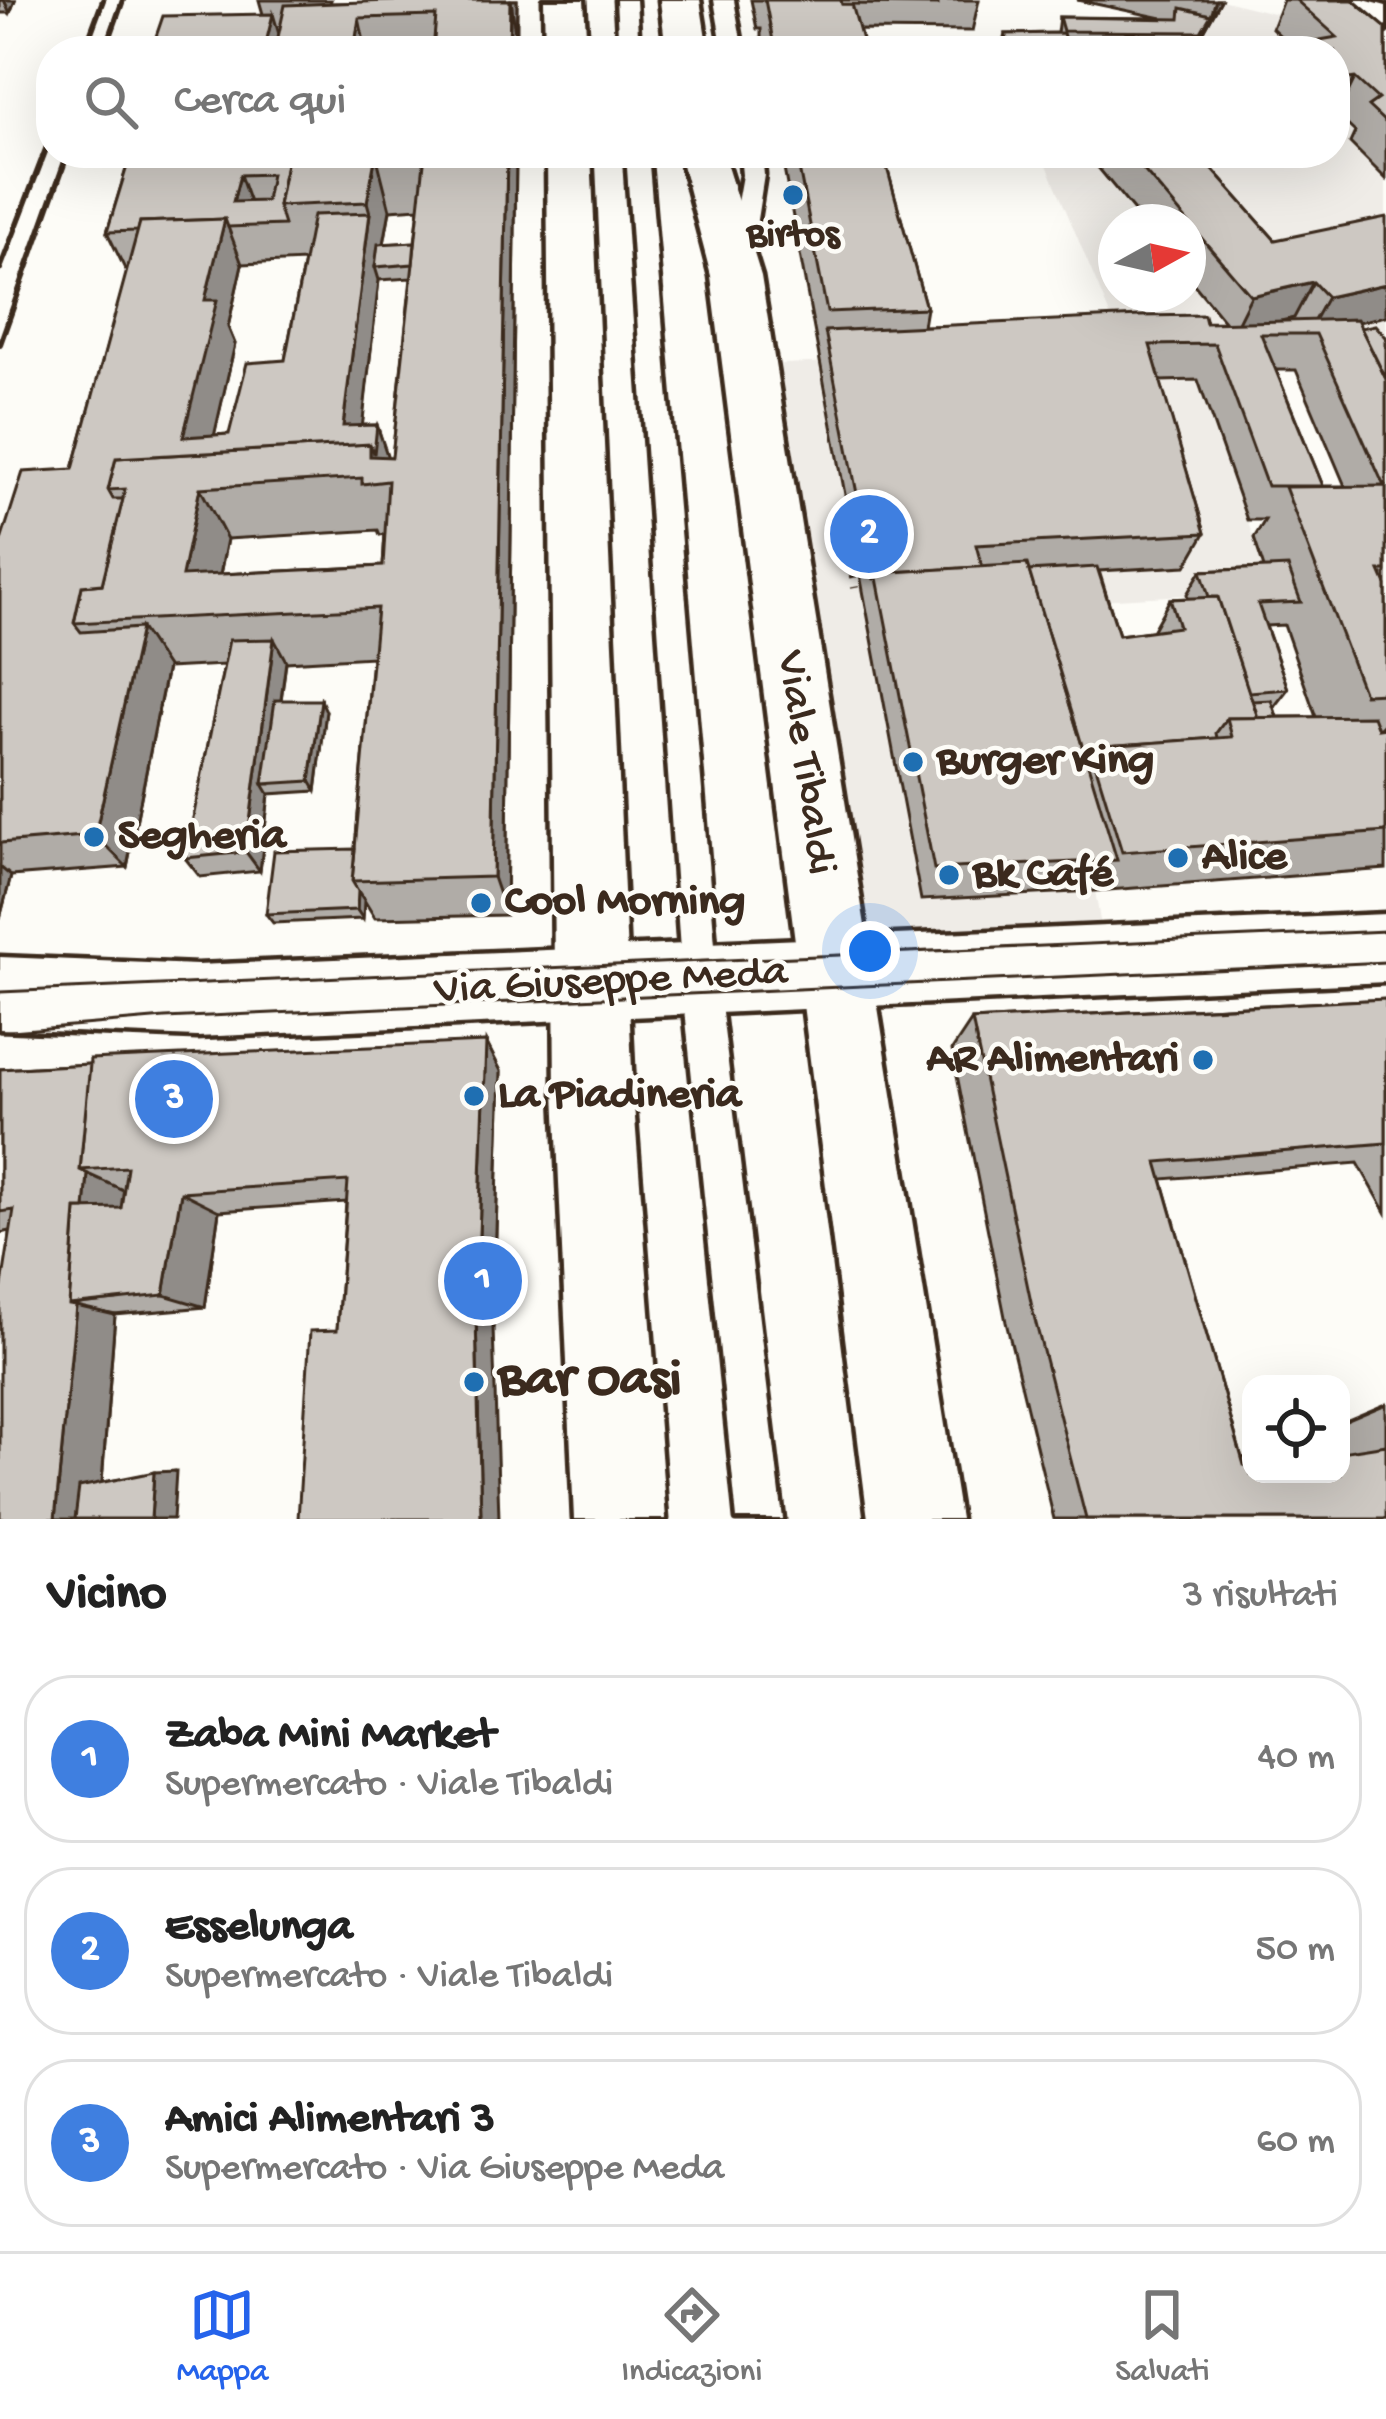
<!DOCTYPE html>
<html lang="it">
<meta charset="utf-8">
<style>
body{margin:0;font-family:"Gochi Hand",sans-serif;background:#f6f6f6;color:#222}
.controls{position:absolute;right:36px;bottom:36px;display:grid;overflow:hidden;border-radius:24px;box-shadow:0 12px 48px #0002}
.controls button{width:108px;height:108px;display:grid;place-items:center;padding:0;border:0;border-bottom:3px solid #e0e0e0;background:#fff;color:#222;font:60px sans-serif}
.compass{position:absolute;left:1098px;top:204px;width:108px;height:108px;border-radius:50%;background:#fff;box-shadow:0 12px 48px #0002;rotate:82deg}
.you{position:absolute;left:870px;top:951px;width:42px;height:42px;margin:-30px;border:9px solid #fff;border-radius:50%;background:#1a73e8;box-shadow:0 0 0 18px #1a73e833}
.badge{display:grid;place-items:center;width:78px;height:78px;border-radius:50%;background:#2563eb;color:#fff;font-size:39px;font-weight:700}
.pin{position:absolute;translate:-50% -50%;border:6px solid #fff;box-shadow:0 3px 12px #0006}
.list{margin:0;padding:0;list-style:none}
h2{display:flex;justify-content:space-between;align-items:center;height:156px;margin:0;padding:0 48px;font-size:51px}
h2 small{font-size:39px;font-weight:400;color:#767676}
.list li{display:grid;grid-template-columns:78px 1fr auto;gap:36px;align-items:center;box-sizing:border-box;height:168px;margin:0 24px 24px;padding:0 24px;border:3px solid #e0e0e0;border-radius:48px}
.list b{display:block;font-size:45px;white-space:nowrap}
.list p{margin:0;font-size:39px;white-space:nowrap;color:#767676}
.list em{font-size:39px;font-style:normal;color:#767676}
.icon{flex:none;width:66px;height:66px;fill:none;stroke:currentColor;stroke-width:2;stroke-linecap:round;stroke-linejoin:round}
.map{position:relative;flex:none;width:1386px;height:1519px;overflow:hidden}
.search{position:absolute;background:#fff;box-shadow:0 12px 48px #0002;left:36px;right:36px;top:36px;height:132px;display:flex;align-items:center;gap:30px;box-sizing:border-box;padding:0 42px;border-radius:48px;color:#767676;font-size:45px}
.sheet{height:732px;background:#fff}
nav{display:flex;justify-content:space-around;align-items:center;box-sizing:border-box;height:168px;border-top:3px solid #e0e0e0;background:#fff;font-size:33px;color:#767676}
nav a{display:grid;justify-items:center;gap:6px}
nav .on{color:#2563eb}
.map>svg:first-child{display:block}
.built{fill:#efece7;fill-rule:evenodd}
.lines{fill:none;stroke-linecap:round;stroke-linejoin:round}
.lane-casing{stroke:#3b2a1e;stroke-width:9}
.street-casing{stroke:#3b2a1e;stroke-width:9}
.secondary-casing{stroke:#3b2a1e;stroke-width:9}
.primary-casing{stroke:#3b2a1e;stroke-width:9}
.path{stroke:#3b2a1e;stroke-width:8;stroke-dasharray:3 9;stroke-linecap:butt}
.lane{fill:#fdfcf7;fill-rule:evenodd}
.street{fill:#fdfcf7;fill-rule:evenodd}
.secondary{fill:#fdfcf7;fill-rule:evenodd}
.primary{fill:#fdfcf7;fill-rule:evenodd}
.tram{stroke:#3b2a1e;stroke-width:3}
.rail{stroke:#3b2a1e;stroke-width:6}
.wall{fill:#b0aca7;stroke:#3b2a1e;stroke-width:3;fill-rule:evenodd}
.shaded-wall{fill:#908c88;stroke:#3b2a1e;stroke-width:3}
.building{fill:#cdc8c2;stroke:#3b2a1e;stroke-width:3;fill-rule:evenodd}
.poi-dot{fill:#1f6fb2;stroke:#fdfcf7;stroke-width:4.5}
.labels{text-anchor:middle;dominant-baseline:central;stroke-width:9;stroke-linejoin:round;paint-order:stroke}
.far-poi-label{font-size:39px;font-weight:bold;fill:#3b2a1e;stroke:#fdfcf7}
.poi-label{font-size:45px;font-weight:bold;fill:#3b2a1e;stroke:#fdfcf7;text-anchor:start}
.street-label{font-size:45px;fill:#3b2a1e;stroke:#fdfcf7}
.near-poi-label{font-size:54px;font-weight:bold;fill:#3b2a1e;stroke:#fdfcf7;text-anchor:start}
</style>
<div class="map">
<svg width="1386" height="1519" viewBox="0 0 1386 1519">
<rect width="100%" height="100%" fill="#fdfcf7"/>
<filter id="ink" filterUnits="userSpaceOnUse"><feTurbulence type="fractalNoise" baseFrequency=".00833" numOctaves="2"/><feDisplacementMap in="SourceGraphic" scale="24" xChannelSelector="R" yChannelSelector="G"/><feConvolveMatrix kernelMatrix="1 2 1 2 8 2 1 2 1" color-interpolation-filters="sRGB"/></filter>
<g filter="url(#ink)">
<path class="built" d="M 1221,0 L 1325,26 L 1386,81 L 1386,464 L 1336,355 L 1190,360 L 1272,590 L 1012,605 L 1095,891 L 1103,938 L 837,947 L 757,365 L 1125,351 L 1042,153 L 1335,153 L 1335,51 L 1198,51 ZM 1116,222 L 1188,222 L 1188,294 L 1116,294 Z"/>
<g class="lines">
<g class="lane-casing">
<g id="lane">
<polygon points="616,0 636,0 639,51 619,51"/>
<polygon points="714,0 734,0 743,51 723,51"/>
<polygon points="626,153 648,153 718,980 783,1519 737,1519 682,980"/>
<polygon points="740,153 762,153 764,175 750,264 738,272 726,264 742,175"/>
</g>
</g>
<g class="street-casing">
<polygon id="street" points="1301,0 1364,0 1386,6 1386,31 1307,8"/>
</g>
<g class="secondary-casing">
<polygon id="secondary" points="1386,914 1386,982 197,1037 0,1029 0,957 197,965"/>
</g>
<g class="primary-casing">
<g id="primary">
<polygon points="544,0 584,0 587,51 545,51"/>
<polygon points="660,0 700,0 708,51 666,51"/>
<polygon points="547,153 591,153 633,1092 666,1519 574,1519 555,1092"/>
<polygon points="679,153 723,153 761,276 960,1519 868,1519 711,276"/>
</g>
</g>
<polyline class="path" points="840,504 855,588"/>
<use href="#lane" class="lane"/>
<use href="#street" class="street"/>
<use href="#secondary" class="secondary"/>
<use href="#primary" class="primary"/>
<g class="tram">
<polyline points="0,992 1386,931"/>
<polyline points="0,1032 165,1018 1386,962"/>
</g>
<g class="rail">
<polyline points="84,51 103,0"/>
<polyline points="105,51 123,0"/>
<polyline points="0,269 51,136"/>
<polyline points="0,344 68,153"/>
</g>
</g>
<g class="wall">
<polygon points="0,0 15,0 10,13 0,13"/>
<polygon points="259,0 331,0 330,3 517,0 517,51 151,51 263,14"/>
<polygon points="751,0 979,0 972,31 859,30 865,51 761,51 761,29 757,29"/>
<polygon points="1077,0 1221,0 1196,46 1066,44 1068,51 1004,51 1002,47 1005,34 1057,33 1059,17 1162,18"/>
<polygon points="1283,0 1353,0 1386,28 1386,179 1350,143 1355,132 1337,115 1290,45 1272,28"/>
<path d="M 131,153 L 516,153 L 506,915 L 375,918 L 364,900 L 363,919 L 273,923 L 266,914 L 355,849 L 372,657 L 286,662 L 281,700 L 326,711 L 316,791 L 269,794 L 260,871 L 200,877 L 185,858 L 224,665 L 167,668 L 127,867 L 11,876 L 0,918 L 0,544 L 73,469 L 128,269 L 125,269 L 107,232 ZM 419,208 L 415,242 L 384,244 L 390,210 ZM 304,261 L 285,360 L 229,434 L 214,435 L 235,344 L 228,327 L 242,264 ZM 411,278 L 392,457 L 387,457 L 377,425 L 362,425 L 379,280 ZM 378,530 L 380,535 L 385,534 L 383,566 L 220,574 L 227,539 Z"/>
<path d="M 781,153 L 883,153 L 926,308 L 923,326 L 1225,322 L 1188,277 L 1188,222 L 1143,222 L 1086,153 L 1198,153 L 1275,240 L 1358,322 L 1361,328 L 1386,337 L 1386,722 L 1379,729 L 1386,728 L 1386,869 L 1095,891 L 921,900 ZM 1276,370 L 1296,370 L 1345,486 L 1323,486 ZM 1198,380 L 1247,520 L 1265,520 L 1254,538 L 1264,568 L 1201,571 L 1187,594 L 1188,598 L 1170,599 L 1152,631 L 1119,635 L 1099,571 L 1186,566 L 1205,533 L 1160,381 ZM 1284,625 L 1316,717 L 1277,717 L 1274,707 L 1288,689 L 1266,626 Z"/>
<polygon points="1386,999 1386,1212 1358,1163 1162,1179 1242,1458 1251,1456 1251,1474 1341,1474 1341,1423 1386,1404 1386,1519 1054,1519 1006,1322 952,1050 972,1020"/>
<polygon points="486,1042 501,1071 493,1327 337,1330 346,1202 219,1211 205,1307 115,1315 102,1482 176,1471 0,1519 10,1231 0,1233 0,1069"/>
</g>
<g class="shaded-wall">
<polygon points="4,0 15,0 10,13"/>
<polygon points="511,0 517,0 516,41"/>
<polygon points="511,0 517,51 509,51"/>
<polygon points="1216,0 1221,0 1196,46 1211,15"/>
<polygon points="273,14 284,51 264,51"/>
<polygon points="359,18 366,51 354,51"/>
<polygon points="1355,78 1337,115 1335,115 1335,81"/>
<polygon points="507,153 516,153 506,915 493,877"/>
<polygon points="376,154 390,210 380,266 375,267 379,280 359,455 343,426 370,213 367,202"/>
<polygon points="240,175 253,211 233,202"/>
<polygon points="225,219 242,264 228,327 235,344 208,463 183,437 205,300"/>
<polygon points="1313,282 1294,318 1233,332 1251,296"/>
<polygon points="1386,284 1386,316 1307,333 1327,297"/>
<polygon points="377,425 391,467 370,456 370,444"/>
<polygon points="200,488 227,539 212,616 182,576"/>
<polygon points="141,628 167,667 127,867 95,835"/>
<polygon points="274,639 286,661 270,784 263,784 269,794 260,871 246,852"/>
<polygon points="321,700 326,711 316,791 310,781"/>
<polygon points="0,867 11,876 0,918"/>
<polygon points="358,891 364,900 363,919 357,910"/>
<polygon points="486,1042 501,1071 493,1327 499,1519 481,1519 476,1317"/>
<polygon points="88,1174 125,1191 116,1300 76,1304"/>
<polygon points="181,1192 219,1211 205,1307 164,1295"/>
<polygon points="76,1306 115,1315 99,1519 55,1519"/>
<polygon points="176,1471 173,1519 151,1519 154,1472"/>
</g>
<g class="building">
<polygon points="416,0 510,0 509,51 433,51 436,16 359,18 354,51 275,51 285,5"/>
<polygon points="765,0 841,0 842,4 852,4 865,51 775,51"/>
<polygon points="841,0 938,0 938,5 842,4"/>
<polygon points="1296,0 1353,0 1386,28 1386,123 1368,106 1378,99 1355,78 1335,81 1335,51 1258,51 1337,37"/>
<polygon points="1181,8 1211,15 1201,32 1063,31 1059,17 1180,19"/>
<polygon points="273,14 264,51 151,51 163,16"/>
<polygon points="1063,33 1068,51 1012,51 1005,34"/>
<path d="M 131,153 L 288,153 L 278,206 L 284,225 L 228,227 L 225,219 L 140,222 L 138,231 L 107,232 ZM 271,174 L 266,201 L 233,202 L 240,175 Z"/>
<polygon points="288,153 399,153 376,154 367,202 278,206"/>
<path d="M 425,153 L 507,153 L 493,877 L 352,881 L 377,608 L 74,623 L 82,586 L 102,584 L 125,489 L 108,490 L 116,458 L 370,444 L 370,456 L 392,457 ZM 362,478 L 362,484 L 388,481 L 383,566 L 182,576 L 200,488 Z"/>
<polygon points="796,153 883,153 926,308 827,312"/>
<polygon points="1129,153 1198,153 1275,240 1386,217 1386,284 1327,297 1313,282 1251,296"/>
<polygon points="370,213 343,426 377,425 374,454 370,444 116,458 108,490 113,499 123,499 102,584 82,586 74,623 81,632 141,628 95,835 0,843 0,544 23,472 73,469 140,222 225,219 205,300 217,300 183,437 229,434 247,363 285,360 313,215"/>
<polygon points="415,242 413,264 375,267 378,244"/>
<polygon points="1204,315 1206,323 1357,319 1386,379 1386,486 1384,486 1316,334 1261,334 1323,486 1267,486 1215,344 1150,345 1205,533 976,545 982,567 876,573 874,580 825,331 1140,316"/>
<polygon points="1375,325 1386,337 1386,379 1361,328"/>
<polygon points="1386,486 1386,571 1380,571 1386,585 1386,693 1364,694 1285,487"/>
<polygon points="1027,564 1117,860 934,869 876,573"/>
<polygon points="1097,567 1119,635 1179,627 1170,599 1218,597 1258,718 1227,718 1216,733 1217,738 1090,747 1085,755 1029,571"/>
<polygon points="1288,567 1301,602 1258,604 1288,689 1249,692 1218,597 1209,597 1201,571"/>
<polygon points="274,639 246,852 185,858 229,640"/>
<polygon points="275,700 321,700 310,781 263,784"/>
<polygon points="1271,700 1277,717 1258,718 1253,701"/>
<polygon points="1373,716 1378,729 1386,728 1386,832 1122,852 1090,747 1232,737 1227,718"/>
<polygon points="355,849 352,881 358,891 357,910 266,914 274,851"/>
<polygon points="1386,999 1386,1143 1157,1162 1244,1465 1251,1465 1251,1474 1341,1474 1341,1452 1386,1445 1386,1519 1086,1519 1033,1312 972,1020"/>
<polygon points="486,1042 476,1317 481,1519 298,1519 310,1331 337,1330 348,1181 181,1192 164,1295 69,1305 76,1209 121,1208 127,1167 80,1170 90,1059"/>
<polygon points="90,1064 80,1170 88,1174 85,1209 76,1209 69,1305 76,1306 55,1519 0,1519 0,1298 14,1210 0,1212 0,1069"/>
<polygon points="154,1472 151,1519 75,1519 79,1487"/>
</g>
</g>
<g class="poi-dot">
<circle cx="793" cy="195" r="12"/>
<circle cx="913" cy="762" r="12"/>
<circle cx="94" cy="837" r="12"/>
<circle cx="1178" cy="858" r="12"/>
<circle cx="949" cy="875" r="12"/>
<circle cx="481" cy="903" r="12"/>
<circle cx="1203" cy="1060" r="12"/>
<circle cx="474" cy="1096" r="12"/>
<circle cx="474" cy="1382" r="12"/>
</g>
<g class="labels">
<g class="far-poi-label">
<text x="793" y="237">Birtos</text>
</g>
<g class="poi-label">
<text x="937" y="762">Burger King</text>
<text x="118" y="837">Segheria</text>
<text x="1202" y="858">Alice</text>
<text x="973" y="875">Bk Café</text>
<text x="505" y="903">Cool Morning</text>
<text x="1179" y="1060" text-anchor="end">AR Alimentari</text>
<text x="498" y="1096">La Piadineria</text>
</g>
<g class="street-label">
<text transform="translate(804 763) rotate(82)">Viale Tibaldi</text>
<text transform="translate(611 983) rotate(-3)">Via Giuseppe Meda</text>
</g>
<g class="near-poi-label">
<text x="498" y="1382">Bar Oasi</text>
</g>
</g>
</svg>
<div class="controls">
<button><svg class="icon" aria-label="locate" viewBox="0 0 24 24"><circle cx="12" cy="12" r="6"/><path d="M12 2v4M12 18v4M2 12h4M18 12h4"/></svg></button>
</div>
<svg class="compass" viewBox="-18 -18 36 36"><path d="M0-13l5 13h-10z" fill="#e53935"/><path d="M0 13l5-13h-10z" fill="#767676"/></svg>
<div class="you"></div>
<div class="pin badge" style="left:483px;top:1281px;background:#3f7fe0">1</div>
<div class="pin badge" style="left:869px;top:534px;background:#3f7fe0">2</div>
<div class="pin badge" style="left:174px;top:1099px;background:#3f7fe0">3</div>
<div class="search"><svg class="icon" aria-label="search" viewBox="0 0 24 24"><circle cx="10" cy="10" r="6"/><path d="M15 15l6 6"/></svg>Cerca qui</div>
</div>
<section class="sheet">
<h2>Vicino<small>3 risultati</small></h2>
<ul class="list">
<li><span class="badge" style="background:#3f7fe0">1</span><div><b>Zaba Mini Market</b><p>Supermercato · Viale Tibaldi</p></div><em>40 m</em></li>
<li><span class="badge" style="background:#3f7fe0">2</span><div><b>Esselunga</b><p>Supermercato · Viale Tibaldi</p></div><em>50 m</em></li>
<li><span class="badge" style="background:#3f7fe0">3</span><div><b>Amici Alimentari 3</b><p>Supermercato · Via Giuseppe Meda</p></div><em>60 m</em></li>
</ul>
</section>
<nav>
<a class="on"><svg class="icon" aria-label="map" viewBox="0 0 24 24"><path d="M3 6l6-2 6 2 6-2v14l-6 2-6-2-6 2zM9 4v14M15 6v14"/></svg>Mappa</a>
<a><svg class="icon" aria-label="directions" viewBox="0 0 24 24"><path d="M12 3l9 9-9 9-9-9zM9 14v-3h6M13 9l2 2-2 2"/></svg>Indicazioni</a>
<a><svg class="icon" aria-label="saved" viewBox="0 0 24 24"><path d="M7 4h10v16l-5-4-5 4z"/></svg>Salvati</a>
</nav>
